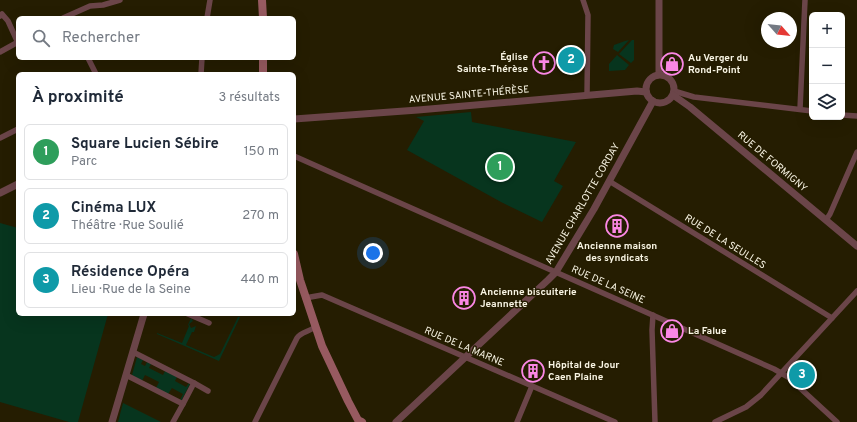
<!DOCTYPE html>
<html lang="fr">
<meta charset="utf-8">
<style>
body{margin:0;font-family:Overpass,sans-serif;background:#f2f2f3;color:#1f2937}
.controls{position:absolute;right:12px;top:12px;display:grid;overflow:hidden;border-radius:6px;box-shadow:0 4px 16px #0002}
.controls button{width:36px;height:36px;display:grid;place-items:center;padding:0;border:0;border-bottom:1px solid #e0e1e3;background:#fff;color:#1f2937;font:20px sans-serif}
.compass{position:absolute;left:761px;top:12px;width:36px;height:36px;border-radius:50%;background:#fff;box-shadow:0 4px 16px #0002;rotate:117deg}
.you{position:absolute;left:373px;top:253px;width:14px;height:14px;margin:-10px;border:3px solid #fff;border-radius:50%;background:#1a73e8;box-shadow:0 0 0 6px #1a73e833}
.badge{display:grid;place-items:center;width:26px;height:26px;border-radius:50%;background:#b45309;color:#fff;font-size:13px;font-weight:700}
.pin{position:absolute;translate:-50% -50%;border:2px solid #fff;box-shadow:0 1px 4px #0006}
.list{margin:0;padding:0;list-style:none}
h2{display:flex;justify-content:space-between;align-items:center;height:52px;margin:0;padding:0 16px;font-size:17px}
h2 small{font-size:13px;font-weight:400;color:#747a83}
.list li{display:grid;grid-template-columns:26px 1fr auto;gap:12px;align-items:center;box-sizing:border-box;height:56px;margin:0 8px 8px;padding:0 8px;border:1px solid #e0e1e3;border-radius:6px}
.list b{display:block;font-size:15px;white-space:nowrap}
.list p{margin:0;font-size:13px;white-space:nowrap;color:#747a83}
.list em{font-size:13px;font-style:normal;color:#747a83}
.icon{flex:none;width:22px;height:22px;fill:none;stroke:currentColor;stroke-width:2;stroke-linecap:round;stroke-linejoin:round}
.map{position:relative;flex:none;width:857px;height:422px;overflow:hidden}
.search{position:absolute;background:#fff;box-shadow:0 4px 16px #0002;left:16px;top:16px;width:280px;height:44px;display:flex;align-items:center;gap:10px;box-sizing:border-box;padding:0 14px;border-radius:6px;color:#747a83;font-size:15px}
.panel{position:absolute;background:#fff;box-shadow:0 4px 16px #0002;left:16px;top:72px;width:280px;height:244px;border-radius:6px}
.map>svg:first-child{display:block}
.green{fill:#07351e}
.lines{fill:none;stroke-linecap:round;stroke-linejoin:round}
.minor{stroke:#6b4549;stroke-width:5.5}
.tertiary{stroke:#6b4549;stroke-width:7}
.secondary{stroke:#975a60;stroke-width:8}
.labels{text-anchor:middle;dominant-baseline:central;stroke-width:3;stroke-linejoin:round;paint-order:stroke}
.poi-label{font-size:10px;font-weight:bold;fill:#f8f4e3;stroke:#251d01;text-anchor:start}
.street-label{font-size:10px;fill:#f8f4e3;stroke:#251d01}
</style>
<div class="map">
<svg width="857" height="422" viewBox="0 0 857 422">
<rect width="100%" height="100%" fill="#251d01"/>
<g class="green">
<polygon points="629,40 618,52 613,49 614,45 625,41"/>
<polygon points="632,40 634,40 634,60 631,63 619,54"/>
<polygon points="617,55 629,65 625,70 609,71 609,64"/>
<polygon points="471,112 472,122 576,142 554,181 563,186 542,222 501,202 407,150 424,121 416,117"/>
<polygon points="0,223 18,228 18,314 108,314 78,422 69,422 0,402"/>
<polygon points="238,317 240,317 219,361 157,334 157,333 182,343 189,326 188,325 191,318 193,321 189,324 191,328 196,326 194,332 192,332 186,345 214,357 220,354"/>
<polygon points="137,357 143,360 141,364 145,366 147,362 151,364 149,368 163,375 165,371 177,377 175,381 186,387 189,383 190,384 181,401 180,400 183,394 172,388 168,394 156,388 159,382 145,375 142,381 132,375"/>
<polygon points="123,403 161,422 118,422"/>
</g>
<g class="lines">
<g class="minor">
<polyline points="583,0 588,15 587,95"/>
<polyline points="0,16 2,14 8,21 18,43"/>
<polyline points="63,18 90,6 103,5 120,0"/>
<polyline points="207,18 210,0"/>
<polyline points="0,52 18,42"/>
<polyline points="88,58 96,74"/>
<polyline points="201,74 202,58"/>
<polyline points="674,91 694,97 812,111"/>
<polyline points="800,109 805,0"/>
<polyline points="842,115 857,116"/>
<polyline points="0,138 18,129"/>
<polyline points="294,156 774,369 788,377 837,422"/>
<polyline points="609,181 832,318"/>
<polyline points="826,220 830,214 857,152"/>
<polyline points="305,298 322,295 615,422"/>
<polyline points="188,314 209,323"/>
<polyline points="653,315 652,330 655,422"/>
<polyline points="126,375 183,404 194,383 133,352"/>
<polyline points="194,383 208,391"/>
<polyline points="173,422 183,404"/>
<path d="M 255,422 L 297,338 C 301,332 309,332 315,327"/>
<polyline points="517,422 532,386"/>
<polyline points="715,422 746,407 761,395 857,291"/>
</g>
<g class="tertiary">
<polyline points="659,0 659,74"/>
<circle cx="660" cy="89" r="14"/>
<polyline points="673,95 690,107 857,246"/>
<polyline points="294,119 418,110 637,91 646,92"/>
<polyline points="0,193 18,184"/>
<polyline points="112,422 144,314"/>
<polyline points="396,422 548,280 556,272 594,209 653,101"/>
</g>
<g class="secondary">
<polyline points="262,0 263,18"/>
<polyline points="263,58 263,74"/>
<polyline points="294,254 300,280 322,346 348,401 358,420 362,422"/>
</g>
</g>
<defs>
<g id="church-ring" transform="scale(1.15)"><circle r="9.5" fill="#251d01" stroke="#fb87e5" stroke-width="1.5"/><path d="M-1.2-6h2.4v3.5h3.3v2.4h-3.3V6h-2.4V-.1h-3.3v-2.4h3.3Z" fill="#fb87e5"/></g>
<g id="shop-ring" transform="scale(1.15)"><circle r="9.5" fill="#251d01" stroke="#fb87e5" stroke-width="1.5"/><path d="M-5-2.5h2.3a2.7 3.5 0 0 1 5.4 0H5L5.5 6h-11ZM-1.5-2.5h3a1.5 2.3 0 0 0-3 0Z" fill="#fb87e5"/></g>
<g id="building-ring" transform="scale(1.15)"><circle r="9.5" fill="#251d01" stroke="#fb87e5" stroke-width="1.5"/><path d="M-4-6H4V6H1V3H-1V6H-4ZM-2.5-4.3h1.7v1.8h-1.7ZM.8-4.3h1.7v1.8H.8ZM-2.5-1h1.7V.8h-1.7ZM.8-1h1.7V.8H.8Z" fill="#fb87e5"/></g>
</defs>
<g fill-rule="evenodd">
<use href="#church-ring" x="544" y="63"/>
<use href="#shop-ring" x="672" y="64"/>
<use href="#building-ring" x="617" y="226"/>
<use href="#building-ring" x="464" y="298"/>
<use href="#shop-ring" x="672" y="331"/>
<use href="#building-ring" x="533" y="371"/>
</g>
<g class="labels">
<g class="poi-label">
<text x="528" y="57" text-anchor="end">Église<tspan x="528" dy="12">Sainte-Thérèse</tspan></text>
<text x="688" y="58">Au Verger du<tspan x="688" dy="12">Rond-Point</tspan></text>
<text x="617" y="246" text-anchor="middle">Ancienne maison<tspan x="617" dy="12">des syndicats</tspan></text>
<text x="480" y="292">Ancienne biscuiterie<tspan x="480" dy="12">Jeannette</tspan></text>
<text x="688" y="331">La Falue</text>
<text x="548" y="365">Hôpital de Jour<tspan x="548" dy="12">Caen Plaine</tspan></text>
</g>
<g class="street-label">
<text transform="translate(469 95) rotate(-5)">AVENUE SAINTE-THÉRÈSE</text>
<text transform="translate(772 162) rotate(40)">RUE DE FORMIGNY</text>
<text transform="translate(583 204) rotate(-60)">AVENUE CHARLOTTE CORDAY</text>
<text transform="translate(725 242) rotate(32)">RUE DE LA SEULLES</text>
<text transform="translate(608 285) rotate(24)">RUE DE LA SEINE</text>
<text transform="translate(464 347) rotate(23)">RUE DE LA MARNE</text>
</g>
</g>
</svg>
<div class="controls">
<button>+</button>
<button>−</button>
<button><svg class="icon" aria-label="layers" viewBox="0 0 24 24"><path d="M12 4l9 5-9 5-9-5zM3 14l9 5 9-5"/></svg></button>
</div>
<svg class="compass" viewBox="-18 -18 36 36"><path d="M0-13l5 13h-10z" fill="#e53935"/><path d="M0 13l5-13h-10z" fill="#747a83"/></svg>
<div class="you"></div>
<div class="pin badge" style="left:500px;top:167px;background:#2e9e5b">1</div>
<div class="pin badge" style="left:571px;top:60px;background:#0f9aa8">2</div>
<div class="pin badge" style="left:802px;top:375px;background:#0f9aa8">3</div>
<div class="search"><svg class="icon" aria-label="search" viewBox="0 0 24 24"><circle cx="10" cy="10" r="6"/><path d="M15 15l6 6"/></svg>Rechercher</div>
<section class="panel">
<h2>À proximité<small>3 résultats</small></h2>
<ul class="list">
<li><span class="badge" style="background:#2e9e5b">1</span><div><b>Square Lucien Sébire</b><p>Parc</p></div><em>150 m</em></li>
<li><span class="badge" style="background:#0f9aa8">2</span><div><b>Cinéma LUX</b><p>Théâtre · Rue Soulié</p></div><em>270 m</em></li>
<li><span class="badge" style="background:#0f9aa8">3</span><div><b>Résidence Opéra</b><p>Lieu · Rue de la Seine</p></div><em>440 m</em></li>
</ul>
</section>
</div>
